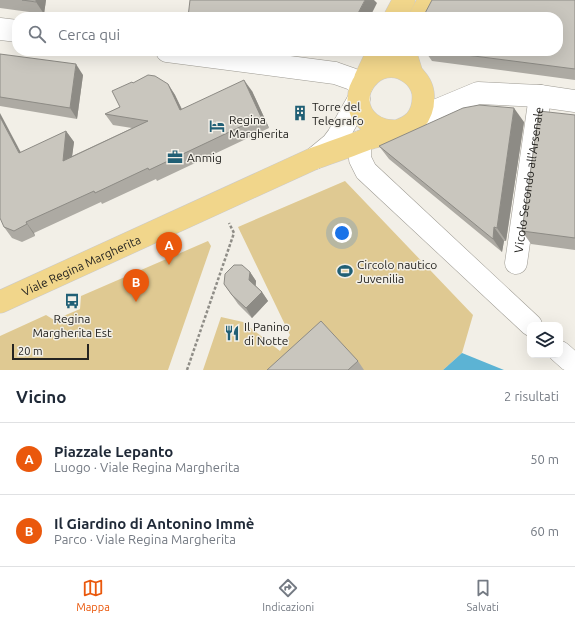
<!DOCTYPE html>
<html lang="it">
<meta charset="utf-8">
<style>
body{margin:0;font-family:Ubuntu,sans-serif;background:#f6f6f7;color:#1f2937}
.controls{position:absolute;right:12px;bottom:12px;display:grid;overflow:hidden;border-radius:8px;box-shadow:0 4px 16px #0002}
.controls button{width:36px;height:36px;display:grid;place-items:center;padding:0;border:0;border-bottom:1px solid #e0e1e3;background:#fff;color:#1f2937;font:20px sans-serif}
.scale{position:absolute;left:12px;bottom:10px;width:77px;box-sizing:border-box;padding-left:4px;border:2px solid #252421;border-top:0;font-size:11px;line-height:14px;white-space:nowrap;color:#252421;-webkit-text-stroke:3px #f2efe7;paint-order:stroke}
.you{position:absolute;left:342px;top:233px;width:14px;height:14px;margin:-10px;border:3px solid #fff;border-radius:50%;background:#1a73e8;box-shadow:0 0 0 6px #1a73e833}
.badge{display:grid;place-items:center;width:26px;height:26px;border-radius:50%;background:#ea580c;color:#fff;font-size:13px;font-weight:700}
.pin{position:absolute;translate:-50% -33px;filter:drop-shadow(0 1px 2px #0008)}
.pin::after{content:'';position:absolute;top:21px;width:14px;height:12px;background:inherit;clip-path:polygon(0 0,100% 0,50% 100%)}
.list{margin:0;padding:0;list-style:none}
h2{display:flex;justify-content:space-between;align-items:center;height:52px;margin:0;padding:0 16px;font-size:17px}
h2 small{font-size:13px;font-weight:400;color:#747a83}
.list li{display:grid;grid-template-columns:26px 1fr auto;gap:12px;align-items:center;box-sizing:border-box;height:72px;padding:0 16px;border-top:1px solid #e0e1e3}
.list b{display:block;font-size:15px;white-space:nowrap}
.list p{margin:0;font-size:13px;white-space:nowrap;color:#747a83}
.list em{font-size:13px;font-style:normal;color:#747a83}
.icon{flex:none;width:22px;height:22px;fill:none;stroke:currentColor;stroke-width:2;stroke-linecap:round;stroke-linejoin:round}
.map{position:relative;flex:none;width:575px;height:370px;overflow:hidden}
.search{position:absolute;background:#fff;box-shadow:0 4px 16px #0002;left:12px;right:12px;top:12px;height:44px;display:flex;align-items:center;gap:10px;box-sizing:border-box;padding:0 14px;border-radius:16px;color:#747a83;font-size:15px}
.sheet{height:196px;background:#fff}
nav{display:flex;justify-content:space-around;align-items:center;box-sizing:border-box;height:56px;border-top:1px solid #e0e1e3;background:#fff;font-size:11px;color:#747a83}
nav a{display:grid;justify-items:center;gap:2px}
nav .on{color:#ea580c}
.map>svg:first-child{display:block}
.green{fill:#dfc992}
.water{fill:#5cb3d4}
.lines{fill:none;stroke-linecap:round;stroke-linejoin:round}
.minor-casing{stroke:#9e9b93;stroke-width:23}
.major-casing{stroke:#cbcaca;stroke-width:23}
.path{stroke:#8f8d87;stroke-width:2.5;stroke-dasharray:3 2;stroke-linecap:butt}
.minor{stroke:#fff;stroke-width:22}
.major{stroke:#f1d68b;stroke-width:22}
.wall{fill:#adaaa3}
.shaded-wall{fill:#8d8b85}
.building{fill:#c9c6be;stroke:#8d8b85}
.labels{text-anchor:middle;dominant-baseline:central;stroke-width:3;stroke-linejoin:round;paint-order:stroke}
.poi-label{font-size:12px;fill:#252421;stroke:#f2efe7;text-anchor:start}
.street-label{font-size:12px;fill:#252421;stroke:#f2efe7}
</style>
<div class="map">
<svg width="575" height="370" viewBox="0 0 575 370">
<rect width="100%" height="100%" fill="#f2efe7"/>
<g class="green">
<polygon points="345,181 473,315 462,353 443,370 203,370 221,317 243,322 280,351 290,335 238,227"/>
<polygon points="208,241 211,246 168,370 0,370 0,336 46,315 54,320 80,309 81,296"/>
</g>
<polygon class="water" points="462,353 504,370 443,370"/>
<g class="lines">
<g class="minor-casing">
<g id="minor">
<polyline points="0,29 17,31"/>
<polyline points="167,51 335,73 352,79 362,85"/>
<polyline points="418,118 478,93 540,96 575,101"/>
<polyline points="360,142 360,159 366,171 531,325"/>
<polyline points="315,158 332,144 338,136 359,99"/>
<path id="s1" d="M 516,263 L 540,96"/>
<polyline points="560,352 569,360 575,363"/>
</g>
</g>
<g class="major-casing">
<g id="major">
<polyline points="395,17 404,0"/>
<polyline points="420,17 429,0"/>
<polyline points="405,51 412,74"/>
<polyline points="365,79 378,51"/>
<path id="s2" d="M 0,302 L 315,158 C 332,152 350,146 367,139 C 383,134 402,133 415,121 C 422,113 424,103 423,93 C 422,85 416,77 410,73 C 377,49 339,97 370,123 C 379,130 387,131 398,131"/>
</g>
</g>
<polyline class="path" points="187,370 234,233 229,223"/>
<use href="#minor" class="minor"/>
<use href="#major" class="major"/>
</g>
<g class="wall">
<polygon points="0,0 46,0 44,14 0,8"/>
<polygon points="575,0 575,80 432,61 425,51 558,51"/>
<polygon points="0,54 83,75 77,119 0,106"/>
<polygon points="133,83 168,84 175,95 182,109 252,91 269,128 157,181 156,179 102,204 101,202 34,233 35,236 22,242 12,238 4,227 21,153 66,131 74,142 72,156 132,128 113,125 105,114 120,107"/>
<polygon points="575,115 575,250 531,244 522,231"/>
<polygon points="524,122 506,241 504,241 502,252 389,159 379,146"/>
<polygon points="250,272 256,281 256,286 262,292 268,301 252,318 238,304 224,284"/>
<polygon points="358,361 364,370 267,370"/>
</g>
<g class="shaded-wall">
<polygon points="36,0 46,0 44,14 36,2"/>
<polygon points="365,0 374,0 377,3 370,17 356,17"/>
<polygon points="76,64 83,75 77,119 70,108"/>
<polygon points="244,80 252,91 269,128 261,117"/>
<polygon points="168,84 175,95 187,121 180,110"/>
<polygon points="514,108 524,122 506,241 497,228"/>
<polygon points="0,113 27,164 19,153 0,117"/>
<polygon points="66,131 74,142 70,172 63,161"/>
<polygon points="26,222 34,233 35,236 27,224"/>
<polygon points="494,227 504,241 502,252 493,239"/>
<polygon points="250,272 256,281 255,289 249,280"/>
<polygon points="262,292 268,301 252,318 246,308"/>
</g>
<g class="building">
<polygon points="22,0 36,0 36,2"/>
<polygon points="190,0 365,0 356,17 188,17"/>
<polygon points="432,0 575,0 575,69 435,51 558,51 558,17 423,17"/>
<polygon points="0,54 76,64 70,108 0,97"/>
<polygon points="148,75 155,76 168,84 180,110 244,80 261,117 149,170 148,168 95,193 94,191 26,222 27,224 14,231 4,227 0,218 0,117 19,153 66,131 63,161 148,121 105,114 120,107 112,91 132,82 133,83"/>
<polygon points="479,105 514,108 497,228 494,227 493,239 379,146 463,108"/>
<polygon points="539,111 575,115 575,238 522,231"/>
<polygon points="234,265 242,265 250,272 249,280 262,292 246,308 232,295 224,284 225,274"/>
<polygon points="321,321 358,361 348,370 267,370"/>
</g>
<defs>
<g id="building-bare" transform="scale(1.2)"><path d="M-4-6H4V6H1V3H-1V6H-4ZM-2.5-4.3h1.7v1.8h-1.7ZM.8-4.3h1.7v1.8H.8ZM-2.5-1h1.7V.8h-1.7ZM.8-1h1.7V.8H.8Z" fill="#205f75" stroke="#f2efe7" stroke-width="2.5" paint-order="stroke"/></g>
<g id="hotel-bare" transform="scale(1.2)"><path d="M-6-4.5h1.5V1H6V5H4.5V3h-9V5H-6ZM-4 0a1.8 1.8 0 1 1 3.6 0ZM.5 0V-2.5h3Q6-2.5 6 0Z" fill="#205f75" stroke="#f2efe7" stroke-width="2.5" paint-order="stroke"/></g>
<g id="office-bare" transform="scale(1.2)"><path d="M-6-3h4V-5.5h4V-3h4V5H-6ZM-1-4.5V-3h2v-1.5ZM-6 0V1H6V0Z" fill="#205f75" stroke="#f2efe7" stroke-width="2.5" paint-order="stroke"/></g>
<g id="stadium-bare" transform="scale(1.2)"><path d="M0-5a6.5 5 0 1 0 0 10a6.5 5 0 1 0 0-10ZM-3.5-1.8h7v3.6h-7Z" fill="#205f75" stroke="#f2efe7" stroke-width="2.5" paint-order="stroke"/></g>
<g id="bus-bare" transform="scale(1.2)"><path d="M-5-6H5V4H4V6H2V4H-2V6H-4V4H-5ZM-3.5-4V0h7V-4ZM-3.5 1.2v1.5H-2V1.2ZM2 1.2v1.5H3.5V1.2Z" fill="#205f75" stroke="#f2efe7" stroke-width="2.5" paint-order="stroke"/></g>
<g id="restaurant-bare" transform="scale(1.2)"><path d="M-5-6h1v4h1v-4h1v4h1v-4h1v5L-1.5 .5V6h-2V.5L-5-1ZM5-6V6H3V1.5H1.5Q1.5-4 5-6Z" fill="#205f75" stroke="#f2efe7" stroke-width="2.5" paint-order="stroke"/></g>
</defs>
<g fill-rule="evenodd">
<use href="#building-bare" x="300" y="113"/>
<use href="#hotel-bare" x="217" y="126"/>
<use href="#office-bare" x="175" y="157"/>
<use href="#stadium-bare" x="345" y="271"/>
<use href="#bus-bare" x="72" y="301"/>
<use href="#restaurant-bare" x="232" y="333"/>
</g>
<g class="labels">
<g class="poi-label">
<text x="312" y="106">Torre del<tspan x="312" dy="14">Telegrafo</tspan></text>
<text x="229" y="119">Regina<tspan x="229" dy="14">Margherita</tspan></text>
<text x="187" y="157">Anmig</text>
<text x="357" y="264">Circolo nautico<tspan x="357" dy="14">Juvenilia</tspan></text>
<text x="72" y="318" text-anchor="middle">Regina<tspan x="72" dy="14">Margherita Est</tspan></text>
<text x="244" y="326">Il Panino<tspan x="244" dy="14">di Notte</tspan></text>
</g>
<g class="street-label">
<text stroke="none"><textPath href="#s1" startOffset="84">Vicolo Secondo all'Arsenale</textPath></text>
<text stroke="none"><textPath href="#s2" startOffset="89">Viale Regina Margherita</textPath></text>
</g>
</g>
</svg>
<div class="controls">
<button><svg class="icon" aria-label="layers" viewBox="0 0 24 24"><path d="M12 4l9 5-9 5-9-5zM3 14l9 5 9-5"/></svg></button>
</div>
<div class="scale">20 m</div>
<div class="you"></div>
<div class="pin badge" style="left:169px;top:265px">A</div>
<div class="pin badge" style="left:136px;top:302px">B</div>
<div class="search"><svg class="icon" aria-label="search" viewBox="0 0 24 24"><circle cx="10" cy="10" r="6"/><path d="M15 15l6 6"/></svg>Cerca qui</div>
</div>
<section class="sheet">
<h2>Vicino<small>2 risultati</small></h2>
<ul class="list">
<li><span class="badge">A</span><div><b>Piazzale Lepanto</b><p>Luogo · Viale Regina Margherita</p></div><em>50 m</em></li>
<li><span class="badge">B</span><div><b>Il Giardino di Antonino Immè</b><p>Parco · Viale Regina Margherita</p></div><em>60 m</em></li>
</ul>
</section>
<nav>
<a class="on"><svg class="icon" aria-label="map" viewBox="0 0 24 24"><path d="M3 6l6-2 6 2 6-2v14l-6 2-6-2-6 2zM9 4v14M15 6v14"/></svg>Mappa</a>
<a><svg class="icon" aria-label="directions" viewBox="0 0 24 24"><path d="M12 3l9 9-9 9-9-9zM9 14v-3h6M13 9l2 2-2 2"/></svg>Indicazioni</a>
<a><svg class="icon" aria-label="saved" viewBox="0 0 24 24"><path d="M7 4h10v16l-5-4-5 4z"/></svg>Salvati</a>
</nav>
